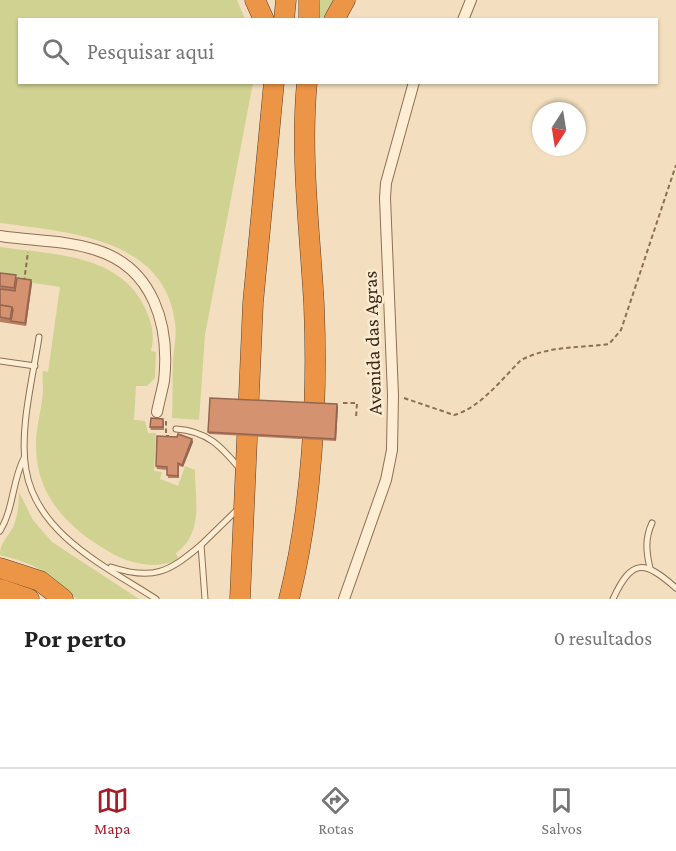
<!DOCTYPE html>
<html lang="pt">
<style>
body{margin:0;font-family:"Crimson Pro",serif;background:#f6f6f6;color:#222}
.compass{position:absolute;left:532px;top:102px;width:54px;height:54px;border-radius:50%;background:#fff;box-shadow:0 2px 4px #0004;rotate:192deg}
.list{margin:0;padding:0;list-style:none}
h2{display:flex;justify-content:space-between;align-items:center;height:78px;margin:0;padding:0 24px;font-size:26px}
h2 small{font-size:20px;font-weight:400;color:#767676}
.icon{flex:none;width:33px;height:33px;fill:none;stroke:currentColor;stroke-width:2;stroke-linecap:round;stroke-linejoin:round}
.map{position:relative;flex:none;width:676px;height:599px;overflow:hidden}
.search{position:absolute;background:#fff;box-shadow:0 2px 4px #0004;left:18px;right:18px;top:18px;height:66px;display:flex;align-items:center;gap:15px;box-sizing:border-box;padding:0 21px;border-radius:0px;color:#767676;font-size:22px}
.sheet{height:168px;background:#fff}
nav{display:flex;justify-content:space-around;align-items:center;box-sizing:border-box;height:84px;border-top:2px solid #e0e0e0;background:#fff;font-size:16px;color:#767676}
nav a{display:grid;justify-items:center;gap:3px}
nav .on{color:#a41e2a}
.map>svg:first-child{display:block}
.green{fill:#d0d292}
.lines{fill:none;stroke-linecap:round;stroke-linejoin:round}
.service-casing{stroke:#8e6f55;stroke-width:7}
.minor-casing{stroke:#8e6f55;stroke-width:12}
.motorway-casing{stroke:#5b3d2a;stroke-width:21}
.path{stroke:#8e6f55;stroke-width:2;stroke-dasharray:4.5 3;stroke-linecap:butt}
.service{stroke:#fcedd3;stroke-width:5}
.minor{stroke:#fcedd3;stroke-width:10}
.motorway{stroke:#ec9546;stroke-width:20}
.wall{fill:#b77e61}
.shaded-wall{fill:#95664f}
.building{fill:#d59271;stroke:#95664f;stroke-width:1.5}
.labels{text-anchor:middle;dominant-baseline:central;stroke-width:5;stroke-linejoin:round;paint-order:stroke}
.street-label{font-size:20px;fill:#3b281b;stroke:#f9ead0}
</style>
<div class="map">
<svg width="676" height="599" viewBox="0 0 676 599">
<rect width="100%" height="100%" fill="#f3dfbf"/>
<g class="green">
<path d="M 0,0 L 237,0 L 245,19 L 20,20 L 20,82 L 253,83 L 205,335 L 199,420 L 172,418 C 173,398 172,379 173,359 C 174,347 177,334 175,323 C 165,237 66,232 0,223 Z"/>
<polygon points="320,0 338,0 327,19 319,20"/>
<path d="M 0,247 C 53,255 121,253 146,310 C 152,323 155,337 151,351 L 156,352 L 155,378 L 147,386 L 136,386 L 134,420 L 145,421 L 148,433 L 156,433 L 154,471 L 162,472 L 160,479 L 178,486 L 185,466 L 195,470 C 195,500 204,533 176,553 L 178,559 C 159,570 131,564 113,554 C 69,529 35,497 36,443 C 36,425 43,406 43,388 C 43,383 42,379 43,371 L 48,372 L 60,287 L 0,278 Z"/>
<path d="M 19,492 L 33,520 L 52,542 L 139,599 L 76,599 C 51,572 35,564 0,555 C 0,541 9,537 14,525 C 18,514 19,503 19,492 Z"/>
</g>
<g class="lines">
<g class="service-casing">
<g id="service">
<path d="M 39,337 C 33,377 19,430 26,470 C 37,535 107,567 156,599"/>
<polyline points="0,361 35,366"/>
<path d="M 176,429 C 207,431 221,446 240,469"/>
<path d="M 0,531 C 14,508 12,481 24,458"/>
<path d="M 111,567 C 153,581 169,572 201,545"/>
<path d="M 650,568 C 646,551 645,538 652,523"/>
<polyline points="205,599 201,545 239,508"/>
<path d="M 613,599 C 632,558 644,560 676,588"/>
</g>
</g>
<g class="minor-casing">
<g id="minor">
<polyline points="463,20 471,0"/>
<path d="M 0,236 C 32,241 65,240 96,250 C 154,268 170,326 164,381 C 162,391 159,402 157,412"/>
<polyline points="344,599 386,480 392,450 393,395 385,198 386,183 414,82"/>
</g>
</g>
<g class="motorway-casing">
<g id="motorway">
<polyline points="255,0 264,20"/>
<polyline points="284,20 286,0"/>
<polyline points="309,20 309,0"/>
<polyline points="334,20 345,0"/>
<polyline points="0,568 40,581 63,599"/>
<polyline points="0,589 29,599"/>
<polyline points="240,599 253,303 274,82"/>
<path d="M 289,599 C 312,508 318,399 314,305 C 310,232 300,156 307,82"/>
</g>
</g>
<g class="path">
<polyline points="24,282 28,252"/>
<path d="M 404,398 L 454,415 C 480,408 502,379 521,360 C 548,346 579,348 609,344 L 621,330 L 676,165"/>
<polyline points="343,403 357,403 356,418"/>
<polyline points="166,421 166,436 169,436"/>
</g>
<use href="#service" class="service"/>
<use href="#minor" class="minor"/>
<use href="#motorway" class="motorway"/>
</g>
<g class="wall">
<polygon points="0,273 17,278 31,280 32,283 26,326 0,322"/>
<polygon points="337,404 338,407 336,441 209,434 208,432"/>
<polygon points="163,419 164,422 164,430 151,430 150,427"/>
<polygon points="192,439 193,442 183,467 179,466 179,478 168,478 167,470 157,469 156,466"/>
</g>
<g class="shaded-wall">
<polygon points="31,280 32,283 26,326 25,323"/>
<polygon points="337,404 338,407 336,441 335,439"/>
<polygon points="192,439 193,442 183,467 182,465"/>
</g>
<g class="building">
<polygon points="0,273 16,275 14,288 0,286"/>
<polygon points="17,278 31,280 25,323 11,321 13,310 12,307 0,305 0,289 15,291"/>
<polygon points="0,305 12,307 10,319 0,317"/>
<polygon points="210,398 337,404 335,439 208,432"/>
<polygon points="151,418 163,419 163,427 150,427"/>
<polygon points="178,434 192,439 182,465 178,463 178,476 167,475 167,467 156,466 157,436 177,437"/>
</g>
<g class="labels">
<g class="street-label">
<text transform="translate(372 343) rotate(-92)">Avenida das Agras</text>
</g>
</g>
</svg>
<svg class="compass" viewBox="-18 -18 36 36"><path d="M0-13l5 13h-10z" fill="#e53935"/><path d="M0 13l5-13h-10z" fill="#767676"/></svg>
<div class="search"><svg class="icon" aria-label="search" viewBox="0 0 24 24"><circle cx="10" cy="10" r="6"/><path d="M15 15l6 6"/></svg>Pesquisar aqui</div>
</div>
<section class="sheet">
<h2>Por perto<small>0 resultados</small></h2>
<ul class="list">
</ul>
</section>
<nav>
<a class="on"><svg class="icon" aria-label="map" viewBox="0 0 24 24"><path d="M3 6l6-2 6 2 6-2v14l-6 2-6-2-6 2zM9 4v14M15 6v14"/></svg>Mapa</a>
<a><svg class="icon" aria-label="directions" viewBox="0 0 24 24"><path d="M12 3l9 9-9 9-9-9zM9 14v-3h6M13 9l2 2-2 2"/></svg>Rotas</a>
<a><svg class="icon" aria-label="saved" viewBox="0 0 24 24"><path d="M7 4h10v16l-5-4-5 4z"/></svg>Salvos</a>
</nav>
